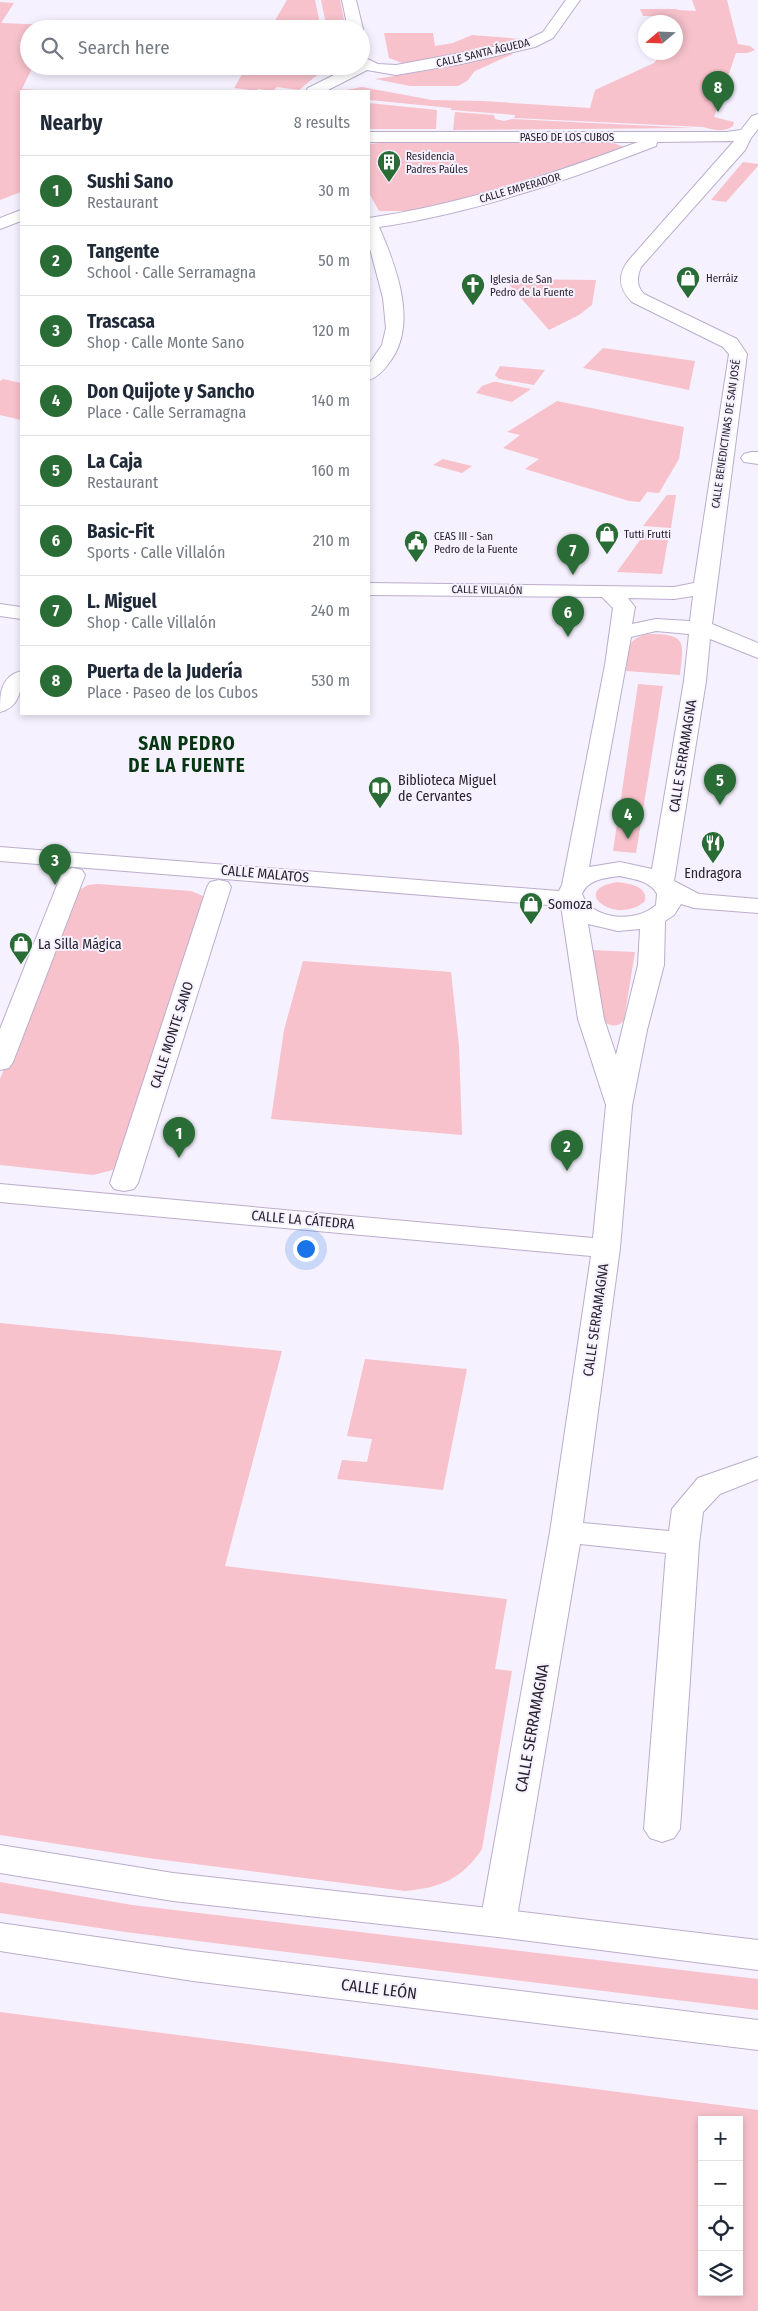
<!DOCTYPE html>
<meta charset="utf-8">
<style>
body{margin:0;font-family:"Fira Sans Condensed",sans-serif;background:#f6f6f7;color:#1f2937}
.controls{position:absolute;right:15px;bottom:15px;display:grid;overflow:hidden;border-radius:0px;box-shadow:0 2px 8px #0003}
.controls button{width:45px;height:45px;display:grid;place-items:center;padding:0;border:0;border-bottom:1px solid #e0e1e3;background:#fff;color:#1f2937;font:25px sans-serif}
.compass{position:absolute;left:638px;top:15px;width:45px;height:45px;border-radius:50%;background:#fff;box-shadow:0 2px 8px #0003;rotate:251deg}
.you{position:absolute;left:305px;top:1248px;width:18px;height:18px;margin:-12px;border:4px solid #fff;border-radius:50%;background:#1a73e8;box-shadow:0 0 0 8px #1a73e833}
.badge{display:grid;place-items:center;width:32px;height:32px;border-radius:50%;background:#2a6c35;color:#fff;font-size:16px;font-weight:700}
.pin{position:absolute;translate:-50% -41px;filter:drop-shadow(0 1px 2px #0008)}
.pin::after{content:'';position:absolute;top:26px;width:18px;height:15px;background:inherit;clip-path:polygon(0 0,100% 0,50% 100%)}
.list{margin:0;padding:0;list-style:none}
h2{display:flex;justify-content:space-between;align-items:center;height:65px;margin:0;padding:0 20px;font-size:21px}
h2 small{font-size:16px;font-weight:400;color:#747a83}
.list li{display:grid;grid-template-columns:32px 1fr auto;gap:15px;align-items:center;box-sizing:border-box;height:70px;padding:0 20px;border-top:1px solid #e0e1e3}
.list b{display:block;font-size:19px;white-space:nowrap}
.list p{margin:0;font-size:16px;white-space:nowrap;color:#747a83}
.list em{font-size:16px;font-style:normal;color:#747a83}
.icon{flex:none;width:28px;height:28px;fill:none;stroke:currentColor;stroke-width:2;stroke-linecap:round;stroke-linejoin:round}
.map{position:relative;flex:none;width:758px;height:2311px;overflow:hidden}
.search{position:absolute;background:#fff;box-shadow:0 2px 8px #0003;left:20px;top:20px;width:350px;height:55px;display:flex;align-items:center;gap:12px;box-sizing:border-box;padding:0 18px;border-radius:28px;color:#747a83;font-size:19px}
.panel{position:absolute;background:#fff;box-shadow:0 2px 8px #0003;left:20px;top:90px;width:350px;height:625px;border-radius:0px}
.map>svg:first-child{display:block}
.green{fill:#f7c2cc;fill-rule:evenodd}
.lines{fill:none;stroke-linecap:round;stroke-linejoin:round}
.pedestrian-casing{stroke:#baadcc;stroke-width:2}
.minor-casing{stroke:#baadcc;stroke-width:2}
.secondary-casing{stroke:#baadcc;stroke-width:2}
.pedestrian{fill:#fff;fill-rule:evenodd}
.minor{fill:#fff;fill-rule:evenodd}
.secondary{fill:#fff;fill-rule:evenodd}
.labels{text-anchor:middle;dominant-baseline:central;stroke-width:4;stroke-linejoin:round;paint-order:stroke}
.far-street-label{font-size:11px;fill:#27222e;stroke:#f6f1fe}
.far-poi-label{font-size:11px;fill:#27222e;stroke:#f6f1fe;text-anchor:start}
.street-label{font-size:14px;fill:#27222e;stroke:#f6f1fe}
.poi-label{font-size:14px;fill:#27222e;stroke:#f6f1fe;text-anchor:start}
.near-street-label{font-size:16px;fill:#27222e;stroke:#f6f1fe}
.district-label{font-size:19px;font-weight:bold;letter-spacing:1px;fill:#053511;stroke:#f6f1fe}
</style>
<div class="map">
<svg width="758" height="2311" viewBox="0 0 758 2311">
<rect width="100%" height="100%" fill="#f6f1fe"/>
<g class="green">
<polygon points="287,0 315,0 321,29 270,29"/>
<polygon points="321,0 340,0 346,29 327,29"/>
<path d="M 692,0 L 727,0 L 738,44 L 750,46 L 755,50 L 747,53 L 736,53 L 714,117 L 734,122 L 733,126 C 724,133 714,130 703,127 L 514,118 L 515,115 L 451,110 L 451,108 L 369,100 L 369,91 L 341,91 L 362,87 L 432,100 L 483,101 L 590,108 L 595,90 L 654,63 L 662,53 L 676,52 L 676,22 L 669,22 L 667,16 L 643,16 L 640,9 L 677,9 L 678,10 L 696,11 Z"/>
<polygon points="0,2 14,3 1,23 53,25 51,29 29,29 29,66 33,66 22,89 52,91 21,91 21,192 0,200"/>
<polygon points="384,33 433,33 435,46 453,43 472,35 522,39 482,50 413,63 402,63 389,58"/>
<polygon points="511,53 513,54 475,71 467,81 458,86 410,86 375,79 444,68"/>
<polygon points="247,66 328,66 299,90 277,87 273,91 258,89 257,91 234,88"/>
<polygon points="369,103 437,110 436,129 369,129"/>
<polygon points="455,112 494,115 495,119 504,121 512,119 694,128 453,130"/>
<polygon points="379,143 613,143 627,148 424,211 379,211 369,193 369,144"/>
<polygon points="743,162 758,164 758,166 726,202 711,200"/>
<polygon points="504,279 596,280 592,305 579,315 549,330"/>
<polygon points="603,348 695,361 689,390 583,368"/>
<polygon points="500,366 545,370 534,385 499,379 495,375"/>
<polygon points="3,379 21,383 21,420 0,415 0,381"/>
<polygon points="493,382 497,382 531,389 512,402 476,393 482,386"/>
<polygon points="557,401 684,427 679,459 659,493 647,492 640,502 629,501 525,469 539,459 503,448 520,435 507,432"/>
<polygon points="443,459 472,466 462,473 433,465"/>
<polygon points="667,495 676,495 671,528 643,526"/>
<polygon points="645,533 669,534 662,574 617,572"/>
<path d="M 648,634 C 687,634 684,641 680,675 L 626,671 C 629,650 625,639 648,634 Z"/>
<polygon points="638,684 663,686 636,853 613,851"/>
<path d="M 618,882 C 630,884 648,886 645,901 C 616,927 567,889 618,882 Z"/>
<polygon points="98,884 191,891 203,896 205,901 121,1164 113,1170 93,1175 0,1165 0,1079 74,893 88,885"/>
<path d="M 591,950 L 635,952 L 624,1020 C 619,1028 607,1027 603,1019 Z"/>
<polygon points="303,961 451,972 459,1046 462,1135 271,1119 284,1030"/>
<path d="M 0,1323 L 282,1351 L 225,1566 L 507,1599 L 495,1669 L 512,1671 L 482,1849 C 462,1879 440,1888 405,1891 L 148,1858 L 0,1835 Z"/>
<polygon points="365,1359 467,1369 443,1490 337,1479 342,1460 367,1462 372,1439 347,1436"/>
<polygon points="0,1882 132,1905 758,1979 758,2010 125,1932 0,1913"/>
<path d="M 0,2012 L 758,2110 L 758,2311 L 0,2311 ZM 702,2120 L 739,2120 L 739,2292 L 702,2292 Z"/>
</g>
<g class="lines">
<g class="pedestrian-casing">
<g id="pedestrian">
<polygon points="751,452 758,452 758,464 744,462 741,458 744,454"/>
<polygon points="0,604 21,607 21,619 0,616"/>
<polygon points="73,868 82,870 85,875 13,1062 9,1068 0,1070 0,1029 61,875 64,870"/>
<polygon points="219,880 228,882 231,887 138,1183 134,1189 124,1191 114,1189 110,1183 207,887 210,882"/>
</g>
</g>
<g class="minor-casing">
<g id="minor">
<polygon points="342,0 356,0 363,29 361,32 361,29 348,29"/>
<polygon points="566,0 580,0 553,38 535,47 461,64 396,75 367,70 326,91 306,91 308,88 352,66 361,66 361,56 378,64 396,65 525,41 543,32"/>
<path d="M 758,114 L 758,129 L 751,138 L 745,150 L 641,267 C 637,277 636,286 644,294 L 737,339 L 747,354 L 712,624 L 758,643 L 758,658 L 710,639 L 706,681 L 674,881 L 699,894 L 758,899 L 758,913 L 694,908 L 681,904 L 674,915 L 665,921 L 664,965 L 647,1030 L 632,1106 L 620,1248 L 583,1523 L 669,1531 L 672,1509 L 698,1478 L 758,1457 L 758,1479 L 720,1494 L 703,1512 L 699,1544 L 680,1829 L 674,1838 L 662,1842 L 650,1838 L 644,1829 L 666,1553 L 580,1544 L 516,1923 L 511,1933 L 498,1937 L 485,1933 L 480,1923 L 550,1532 L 591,1256 L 0,1202 L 0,1184 L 593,1238 L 606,1105 L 578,1019 L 561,906 L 0,861 L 0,847 L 559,891 L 562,885 L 605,665 L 613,608 L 602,597 L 369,595 L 369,583 L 674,587 L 694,583 L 729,354 L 723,347 L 632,302 C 619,289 617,276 628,261 L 734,141 L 657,142 L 656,146 C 565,181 475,213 379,227 C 396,266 419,325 389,363 C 384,370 378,377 369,380 L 369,364 L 382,345 L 386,328 L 383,298 L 369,245 L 369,218 C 462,204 550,175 638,142 L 369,142 L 369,132 L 726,132 L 741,130 L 752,116 ZM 693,596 L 690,621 L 656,619 L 632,624 L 635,607 L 628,598 L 674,599 ZM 656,631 L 689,634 L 684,681 L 652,869 L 620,862 L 589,867 L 631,637 ZM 620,876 C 633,879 651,881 657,894 L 656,905 C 637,923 592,921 582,894 C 588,879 606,878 620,876 ZM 588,924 L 618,931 L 640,929 L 638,965 L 616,1055 L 604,1019 Z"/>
<polygon points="21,210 21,221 0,229 0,218"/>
<path d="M 21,671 C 22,689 20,707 0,712 C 0,694 0,677 21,671 Z"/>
</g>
</g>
<g class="secondary-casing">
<g id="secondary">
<polygon points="0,1845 173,1873 498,1909 758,1940 758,1970 498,1937 173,1901 0,1873"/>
<polygon points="0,1923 193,1951 758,2020 758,2050 193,1981 0,1951"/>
</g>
</g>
<use href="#pedestrian" class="pedestrian"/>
<use href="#minor" class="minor"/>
<use href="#secondary" class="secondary"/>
</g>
<defs>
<g id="building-pin" transform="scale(1.25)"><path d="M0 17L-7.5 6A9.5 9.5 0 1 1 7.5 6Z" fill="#2a6c35" stroke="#f6f1fe"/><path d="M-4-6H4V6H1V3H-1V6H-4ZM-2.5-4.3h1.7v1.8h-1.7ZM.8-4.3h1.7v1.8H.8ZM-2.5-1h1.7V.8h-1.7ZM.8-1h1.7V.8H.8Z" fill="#fff"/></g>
<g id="shop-pin" transform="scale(1.25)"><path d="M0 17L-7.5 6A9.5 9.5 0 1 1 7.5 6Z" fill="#2a6c35" stroke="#f6f1fe"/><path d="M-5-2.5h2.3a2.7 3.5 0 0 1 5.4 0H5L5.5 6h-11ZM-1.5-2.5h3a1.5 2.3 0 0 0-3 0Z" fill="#fff"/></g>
<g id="church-pin" transform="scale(1.25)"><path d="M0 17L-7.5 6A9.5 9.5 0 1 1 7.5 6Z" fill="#2a6c35" stroke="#f6f1fe"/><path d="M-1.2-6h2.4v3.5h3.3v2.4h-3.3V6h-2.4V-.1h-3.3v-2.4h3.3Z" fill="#fff"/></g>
<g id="civic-pin" transform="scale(1.25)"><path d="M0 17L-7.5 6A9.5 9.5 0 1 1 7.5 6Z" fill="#2a6c35" stroke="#f6f1fe"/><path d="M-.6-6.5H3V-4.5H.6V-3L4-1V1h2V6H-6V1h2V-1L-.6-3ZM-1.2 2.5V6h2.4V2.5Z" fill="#fff"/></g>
<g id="library-pin" transform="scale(1.25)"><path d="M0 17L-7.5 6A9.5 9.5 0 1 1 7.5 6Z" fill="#2a6c35" stroke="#f6f1fe"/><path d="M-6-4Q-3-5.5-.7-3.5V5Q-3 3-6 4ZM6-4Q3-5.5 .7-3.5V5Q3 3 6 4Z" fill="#fff"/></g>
<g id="restaurant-pin" transform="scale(1.25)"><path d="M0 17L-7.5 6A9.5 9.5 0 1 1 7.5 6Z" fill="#2a6c35" stroke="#f6f1fe"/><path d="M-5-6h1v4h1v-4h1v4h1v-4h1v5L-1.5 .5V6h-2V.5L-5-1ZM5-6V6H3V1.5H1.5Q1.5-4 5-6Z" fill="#fff"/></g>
</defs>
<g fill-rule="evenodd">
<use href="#building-pin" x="389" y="162"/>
<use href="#shop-pin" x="688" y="278"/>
<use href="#church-pin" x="473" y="285"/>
<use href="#shop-pin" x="607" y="534"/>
<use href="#civic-pin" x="416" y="542"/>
<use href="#library-pin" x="380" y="788"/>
<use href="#restaurant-pin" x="713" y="843"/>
<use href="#shop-pin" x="531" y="904"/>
<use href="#shop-pin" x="21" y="944"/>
</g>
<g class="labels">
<g class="far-street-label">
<text transform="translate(483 53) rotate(-13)">CALLE SANTA ÁGUEDA</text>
<text x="567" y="137">PASEO DE LOS CUBOS</text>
<text transform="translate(520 188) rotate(-16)">CALLE EMPERADOR</text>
<text transform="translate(726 434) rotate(-82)">CALLE BENEDICTINAS DE SAN JOSÉ</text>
<text transform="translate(487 590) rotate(1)">CALLE VILLALÓN</text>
</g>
<g class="far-poi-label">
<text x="406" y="156">Residencia<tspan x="406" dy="13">Padres Paúles</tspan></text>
<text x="706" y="278">Herráiz</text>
<text x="490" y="279">Iglesia de San<tspan x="490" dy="13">Pedro de la Fuente</tspan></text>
<text x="624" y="534">Tutti Frutti</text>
<text x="434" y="536">CEAS III - San<tspan x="434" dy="13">Pedro de la Fuente</tspan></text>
</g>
<g class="street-label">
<text transform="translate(683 756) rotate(-81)">CALLE SERRAMAGNA</text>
<text transform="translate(265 874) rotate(5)">CALLE MALATOS</text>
<text transform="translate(172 1035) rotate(-72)">CALLE MONTE SANO</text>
<text transform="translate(303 1220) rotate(5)">CALLE LA CÁTEDRA</text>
<text transform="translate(596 1320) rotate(-82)">CALLE SERRAMAGNA</text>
</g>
<g class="poi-label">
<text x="398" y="780">Biblioteca Miguel<tspan x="398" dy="16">de Cervantes</tspan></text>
<text x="713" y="873" text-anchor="middle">Endragora</text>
<text x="548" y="904">Somoza</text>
<text x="38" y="944">La Silla Mágica</text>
</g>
<g class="near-street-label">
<text transform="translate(532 1728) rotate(-80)">CALLE SERRAMAGNA</text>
<text transform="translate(379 1989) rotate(7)">CALLE LEÓN</text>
</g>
<g class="district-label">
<text x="187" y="743">SAN PEDRO<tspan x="187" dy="22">DE LA FUENTE</tspan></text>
</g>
</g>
</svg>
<div class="controls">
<button>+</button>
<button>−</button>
<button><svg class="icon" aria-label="locate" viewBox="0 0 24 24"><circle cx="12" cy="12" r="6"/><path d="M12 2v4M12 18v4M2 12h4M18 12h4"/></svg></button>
<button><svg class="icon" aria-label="layers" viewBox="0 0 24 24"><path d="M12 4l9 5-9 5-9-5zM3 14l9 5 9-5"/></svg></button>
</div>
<svg class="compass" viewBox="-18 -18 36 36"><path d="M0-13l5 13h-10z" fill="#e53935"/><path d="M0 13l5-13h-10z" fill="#747a83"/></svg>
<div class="you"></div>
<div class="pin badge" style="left:179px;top:1158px">1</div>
<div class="pin badge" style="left:567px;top:1171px">2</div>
<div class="pin badge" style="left:55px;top:885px">3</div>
<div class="pin badge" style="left:628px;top:839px">4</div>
<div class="pin badge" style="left:720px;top:805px">5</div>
<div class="pin badge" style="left:568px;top:637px">6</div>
<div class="pin badge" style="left:573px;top:575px">7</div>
<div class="pin badge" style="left:718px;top:112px">8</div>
<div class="search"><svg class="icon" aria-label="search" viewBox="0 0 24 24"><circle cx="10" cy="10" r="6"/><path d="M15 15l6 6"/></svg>Search here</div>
<section class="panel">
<h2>Nearby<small>8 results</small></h2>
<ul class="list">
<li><span class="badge">1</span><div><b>Sushi Sano</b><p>Restaurant</p></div><em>30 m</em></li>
<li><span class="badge">2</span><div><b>Tangente</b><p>School · Calle Serramagna</p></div><em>50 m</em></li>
<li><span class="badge">3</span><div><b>Trascasa</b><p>Shop · Calle Monte Sano</p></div><em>120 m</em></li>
<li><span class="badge">4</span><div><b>Don Quijote y Sancho</b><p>Place · Calle Serramagna</p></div><em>140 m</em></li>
<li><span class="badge">5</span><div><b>La Caja</b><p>Restaurant</p></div><em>160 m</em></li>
<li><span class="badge">6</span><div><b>Basic-Fit</b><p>Sports · Calle Villalón</p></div><em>210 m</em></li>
<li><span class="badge">7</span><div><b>L. Miguel</b><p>Shop · Calle Villalón</p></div><em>240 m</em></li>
<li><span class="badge">8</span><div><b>Puerta de la Judería</b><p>Place · Paseo de los Cubos</p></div><em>530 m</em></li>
</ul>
</section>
</div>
